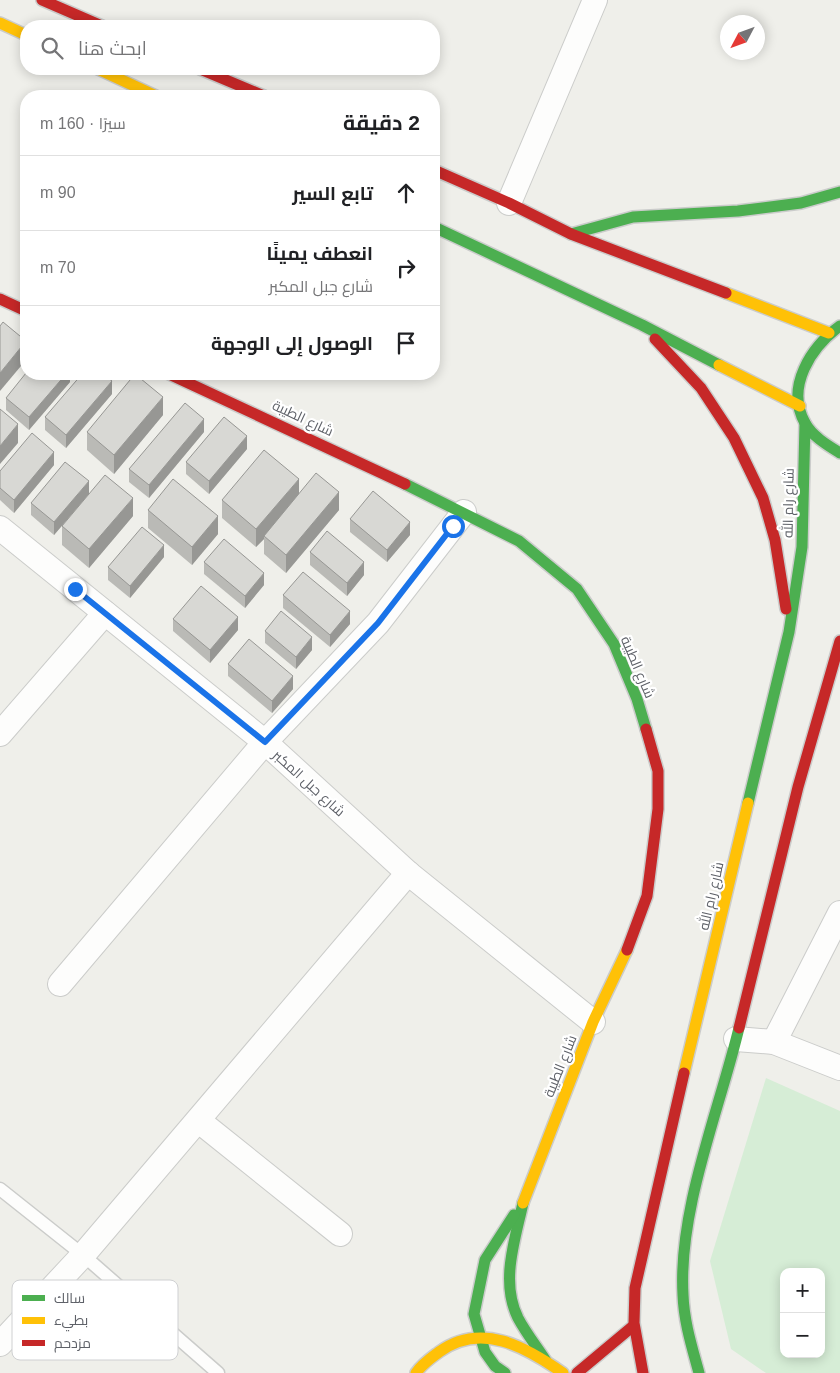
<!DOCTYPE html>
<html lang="ar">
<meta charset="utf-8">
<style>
body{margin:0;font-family:Helvetica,Cairo,sans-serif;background:#f6f6f6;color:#202124;direction:rtl}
.controls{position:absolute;right:15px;bottom:15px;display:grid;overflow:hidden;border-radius:10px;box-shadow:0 2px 12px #0003}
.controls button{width:45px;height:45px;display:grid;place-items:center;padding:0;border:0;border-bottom:1px solid #e0e0e0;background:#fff;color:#202124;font:25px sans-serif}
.compass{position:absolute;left:720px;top:15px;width:45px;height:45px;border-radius:50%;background:#fff;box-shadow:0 2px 12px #0003;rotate:229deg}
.stop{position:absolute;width:15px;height:15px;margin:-11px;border:4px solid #1a73e8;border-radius:50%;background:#fff}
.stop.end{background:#1a73e8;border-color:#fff;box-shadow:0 1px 5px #0008}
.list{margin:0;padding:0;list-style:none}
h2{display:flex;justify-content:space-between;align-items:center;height:65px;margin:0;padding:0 20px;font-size:21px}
h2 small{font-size:16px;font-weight:400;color:#757577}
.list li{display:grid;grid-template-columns:32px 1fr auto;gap:15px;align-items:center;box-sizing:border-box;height:75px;padding:0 20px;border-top:1px solid #e0e0e0}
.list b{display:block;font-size:19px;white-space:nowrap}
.list p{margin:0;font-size:16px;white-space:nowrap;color:#757577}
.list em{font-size:16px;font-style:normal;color:#757577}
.icon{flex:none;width:28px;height:28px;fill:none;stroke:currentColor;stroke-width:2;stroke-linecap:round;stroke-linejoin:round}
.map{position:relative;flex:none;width:840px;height:1373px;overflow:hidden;direction:ltr}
.search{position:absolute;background:#fff;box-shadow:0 2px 12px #0003;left:20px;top:20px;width:420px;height:55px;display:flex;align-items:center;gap:12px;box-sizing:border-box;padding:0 18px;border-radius:20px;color:#757577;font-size:19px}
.panel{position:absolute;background:#fff;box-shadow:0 2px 12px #0003;left:20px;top:90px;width:420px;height:290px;border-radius:20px;direction:rtl}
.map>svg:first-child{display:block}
.green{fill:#d6edd6;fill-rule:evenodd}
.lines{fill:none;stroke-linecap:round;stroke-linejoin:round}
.lane-casing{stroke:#cbccca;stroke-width:15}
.street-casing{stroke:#cbccca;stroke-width:26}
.fast-casing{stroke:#cbcccb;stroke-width:14}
.slow-casing{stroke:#cbcccb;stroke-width:14}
.jam-casing{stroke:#cbcccb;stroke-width:14}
.lane{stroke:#fdfdfc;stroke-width:12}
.street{stroke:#fdfdfc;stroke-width:24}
.fast{stroke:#4caf50;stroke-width:11}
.slow{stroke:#ffc107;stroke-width:11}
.jam{stroke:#c62828;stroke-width:11}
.wall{fill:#babab6}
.shaded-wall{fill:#979794}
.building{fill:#d8d8d4;stroke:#979794}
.route{stroke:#1a73e8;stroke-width:6}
.labels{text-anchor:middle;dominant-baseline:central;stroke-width:4.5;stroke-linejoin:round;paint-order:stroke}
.street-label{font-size:14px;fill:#5e6168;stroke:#fff}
.key{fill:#fff;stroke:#cfd0d2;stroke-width:1}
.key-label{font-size:14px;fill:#5e6168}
</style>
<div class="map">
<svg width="840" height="1373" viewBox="0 0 840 1373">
<rect width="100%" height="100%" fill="#efefea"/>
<path class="green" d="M 766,1078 L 840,1111 L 840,1373 L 766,1373 L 731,1349 L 710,1261 ZM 784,1272 L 821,1272 L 821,1354 L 784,1354 Z"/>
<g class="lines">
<g class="lane-casing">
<polyline id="lane" points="0,1189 83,1255 218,1373"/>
</g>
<g class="street-casing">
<g id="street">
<polyline points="509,203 595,0"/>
<polyline points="0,528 265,742 408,873 593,1022"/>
<polyline points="0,734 105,613"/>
<polyline points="60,984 265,742 378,623 464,512"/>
<polyline points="736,1039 774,1042 840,1068"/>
<polyline points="774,1042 840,913"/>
<polyline points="199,1121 340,1234"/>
<polyline points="0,1344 83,1255 408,873"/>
</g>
</g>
<g class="fast-casing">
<g id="fast">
<polyline points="434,227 642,325 719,365"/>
<polyline points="571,234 633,217 738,211 801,203 840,192"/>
<path d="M 840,326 C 811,347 785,387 805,423 C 812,436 827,445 840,453"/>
<polyline points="405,484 519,541 577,589 614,644 637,699 646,729"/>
<polyline points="748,803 789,632 802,547 805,423"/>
<path d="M 523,1203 C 515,1240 500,1282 518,1318 C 526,1333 537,1347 546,1361"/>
<polyline points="505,1373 495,1366 485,1352 474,1314 485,1260 514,1215"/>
<path d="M 699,1373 C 692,1347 684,1322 683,1295 C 678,1210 719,1111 739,1028"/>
</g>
</g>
<g class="slow-casing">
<g id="slow">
<polyline points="0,23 26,35"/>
<polyline points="98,69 156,96"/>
<polyline points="726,293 829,333"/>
<polyline points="719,365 800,406"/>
<polyline points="684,1073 748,803"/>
<polyline points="523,1203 593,1022 627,950"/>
<path d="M 416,1373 C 422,1364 431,1358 439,1352 C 481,1321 526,1347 563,1373"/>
</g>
</g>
<g class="jam-casing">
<g id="jam">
<polyline points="42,0 102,26"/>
<polyline points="200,69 264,96"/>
<polyline points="434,170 509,203 571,234 726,293"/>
<polyline points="0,299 26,311"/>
<polyline points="655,339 701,388 734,438 763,498 775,540 786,609"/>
<polyline points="169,374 405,484"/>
<polyline points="627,950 647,896 658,809 658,771 646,729"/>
<polyline points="739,1028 798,787 840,641"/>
<polyline points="577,1373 632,1327"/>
<polyline points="643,1373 634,1323 635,1288 684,1073"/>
</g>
</g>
<use href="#lane" class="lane"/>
<use href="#street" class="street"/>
<use href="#fast" class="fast"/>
<use href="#slow" class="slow"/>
<use href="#jam" class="jam"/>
</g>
<g class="wall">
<polygon points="66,374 70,374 70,382 29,430 6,410 6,398"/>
<polygon points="112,394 66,448 45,430 45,417"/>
<polygon points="163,415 114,474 87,450 87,432"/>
<polygon points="204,432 149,498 129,482 129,469"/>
<polygon points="247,449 209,494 186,474 186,462"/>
<polygon points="54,465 14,513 0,500 0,471"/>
<polygon points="89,494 54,535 31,515 31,503"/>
<polygon points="299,494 339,510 286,573 264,554 264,539 256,547 222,518 222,500"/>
<polygon points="148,510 218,534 192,565 148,528"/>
<polygon points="133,516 89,568 62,545 62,526"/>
<polygon points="350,519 410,535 387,562 350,532"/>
<polygon points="310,552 364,575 347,596 310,565"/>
<polygon points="164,557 130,598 108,580 108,567"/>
<polygon points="204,562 264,585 245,608 204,574"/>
<polygon points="283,595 350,624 330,647 283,608"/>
<polygon points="173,619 238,630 210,663 173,631"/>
<polygon points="265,631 312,650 296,669 265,643"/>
<polygon points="228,664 293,689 272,713 228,676"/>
</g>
<g class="shaded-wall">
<polygon points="26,341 26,360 0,391 0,373"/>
<polygon points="66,374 70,374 70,382 29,430 29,417"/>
<polygon points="112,381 112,394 66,448 66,435"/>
<polygon points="163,397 163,415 114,474 114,455"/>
<polygon points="204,419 204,432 149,498 149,485"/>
<polygon points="18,424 18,443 0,464 0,446"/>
<polygon points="247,436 247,449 209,494 209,481"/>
<polygon points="54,452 54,465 14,513 14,500"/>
<polygon points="299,479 299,497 264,536 264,539 256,547 256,529"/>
<polygon points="89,481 89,494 54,535 54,522"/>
<polygon points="339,492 339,510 286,573 286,555"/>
<polygon points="133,498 133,516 89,568 89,549"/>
<polygon points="218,516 218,534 192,565 192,547"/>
<polygon points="410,522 410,535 387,562 387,550"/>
<polygon points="164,545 164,557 130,598 130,586"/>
<polygon points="364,562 364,575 347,596 347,583"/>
<polygon points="264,573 264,585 245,608 245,596"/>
<polygon points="350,611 350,624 330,647 330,635"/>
<polygon points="238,617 238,630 210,663 210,650"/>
<polygon points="312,637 312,650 296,669 296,657"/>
<polygon points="293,676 293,689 272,713 272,701"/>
</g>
<g class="building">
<polygon points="3,322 26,341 0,373 0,326"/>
<polygon points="26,373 66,374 29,417 6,398"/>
<polygon points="82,374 103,374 112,381 66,435 45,417"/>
<polygon points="135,374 163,397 114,455 87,432"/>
<polygon points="185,403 204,419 149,485 129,469"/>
<polygon points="0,409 18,424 0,446"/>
<polygon points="224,417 247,436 209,481 186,462"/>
<polygon points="32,433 54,452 14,500 0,488 0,471"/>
<polygon points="264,450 299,479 256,529 222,500"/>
<polygon points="65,462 89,481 54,522 31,503"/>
<polygon points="316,473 339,492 286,555 264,536"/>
<polygon points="105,475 133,498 89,549 62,526"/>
<polygon points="173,479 218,516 192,547 148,510"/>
<polygon points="373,491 410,522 387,550 350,519"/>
<polygon points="142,527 164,545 130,586 108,567"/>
<polygon points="327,531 364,562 347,583 310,552"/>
<polygon points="224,539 264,573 245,596 204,562"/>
<polygon points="303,572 350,611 330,635 283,595"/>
<polygon points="201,586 238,617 210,650 173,619"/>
<polygon points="281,611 312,637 296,657 265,631"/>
<polygon points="249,639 293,676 272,701 228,664"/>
</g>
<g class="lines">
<polyline class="route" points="75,589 265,742 378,623 453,526"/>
</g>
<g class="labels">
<g class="street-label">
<text transform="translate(303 418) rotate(25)">شارع الطيبة</text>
<text transform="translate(788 503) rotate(-89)">شارع رام الله</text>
<text transform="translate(638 667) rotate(67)">شارع الطيبة</text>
<text transform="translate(309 783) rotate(42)">شارع جبل المكبر</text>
<text transform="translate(711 896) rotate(-77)">شارع رام الله</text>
<text transform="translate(560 1066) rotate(-68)">شارع الطيبة</text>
</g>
</g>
<rect x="12" y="1280" width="166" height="80" rx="8" class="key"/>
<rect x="22" y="1295" width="23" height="6" fill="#4caf50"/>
<rect x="22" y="1317" width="23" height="7" fill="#ffc107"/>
<rect x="22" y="1340" width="23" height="6" fill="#c62828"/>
<g class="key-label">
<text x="54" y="1303">سالك</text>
<text x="54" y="1325">بطيء</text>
<text x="54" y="1348">مزدحم</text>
</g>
</svg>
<div class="controls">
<button>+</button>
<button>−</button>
</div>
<svg class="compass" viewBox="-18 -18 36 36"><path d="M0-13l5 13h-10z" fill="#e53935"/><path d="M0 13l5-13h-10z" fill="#757577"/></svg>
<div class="stop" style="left:453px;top:526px"></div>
<div class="stop end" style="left:75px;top:589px"></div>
<div class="search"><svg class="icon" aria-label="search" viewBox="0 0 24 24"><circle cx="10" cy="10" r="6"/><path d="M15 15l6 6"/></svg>ابحث هنا</div>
<section class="panel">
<h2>2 دقيقة<small>سيرًا · 160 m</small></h2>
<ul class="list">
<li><svg class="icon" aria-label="ahead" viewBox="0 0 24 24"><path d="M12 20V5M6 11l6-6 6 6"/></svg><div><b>تابع السير</b></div><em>90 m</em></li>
<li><svg class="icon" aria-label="right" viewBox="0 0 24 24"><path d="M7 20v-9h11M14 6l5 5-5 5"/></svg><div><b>انعطف يمينًا</b><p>شارع جبل المكبر</p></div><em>70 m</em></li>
<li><svg class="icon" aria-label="arrive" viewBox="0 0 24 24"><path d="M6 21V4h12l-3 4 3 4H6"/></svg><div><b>الوصول إلى الوجهة</b></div></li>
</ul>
</section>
</div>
